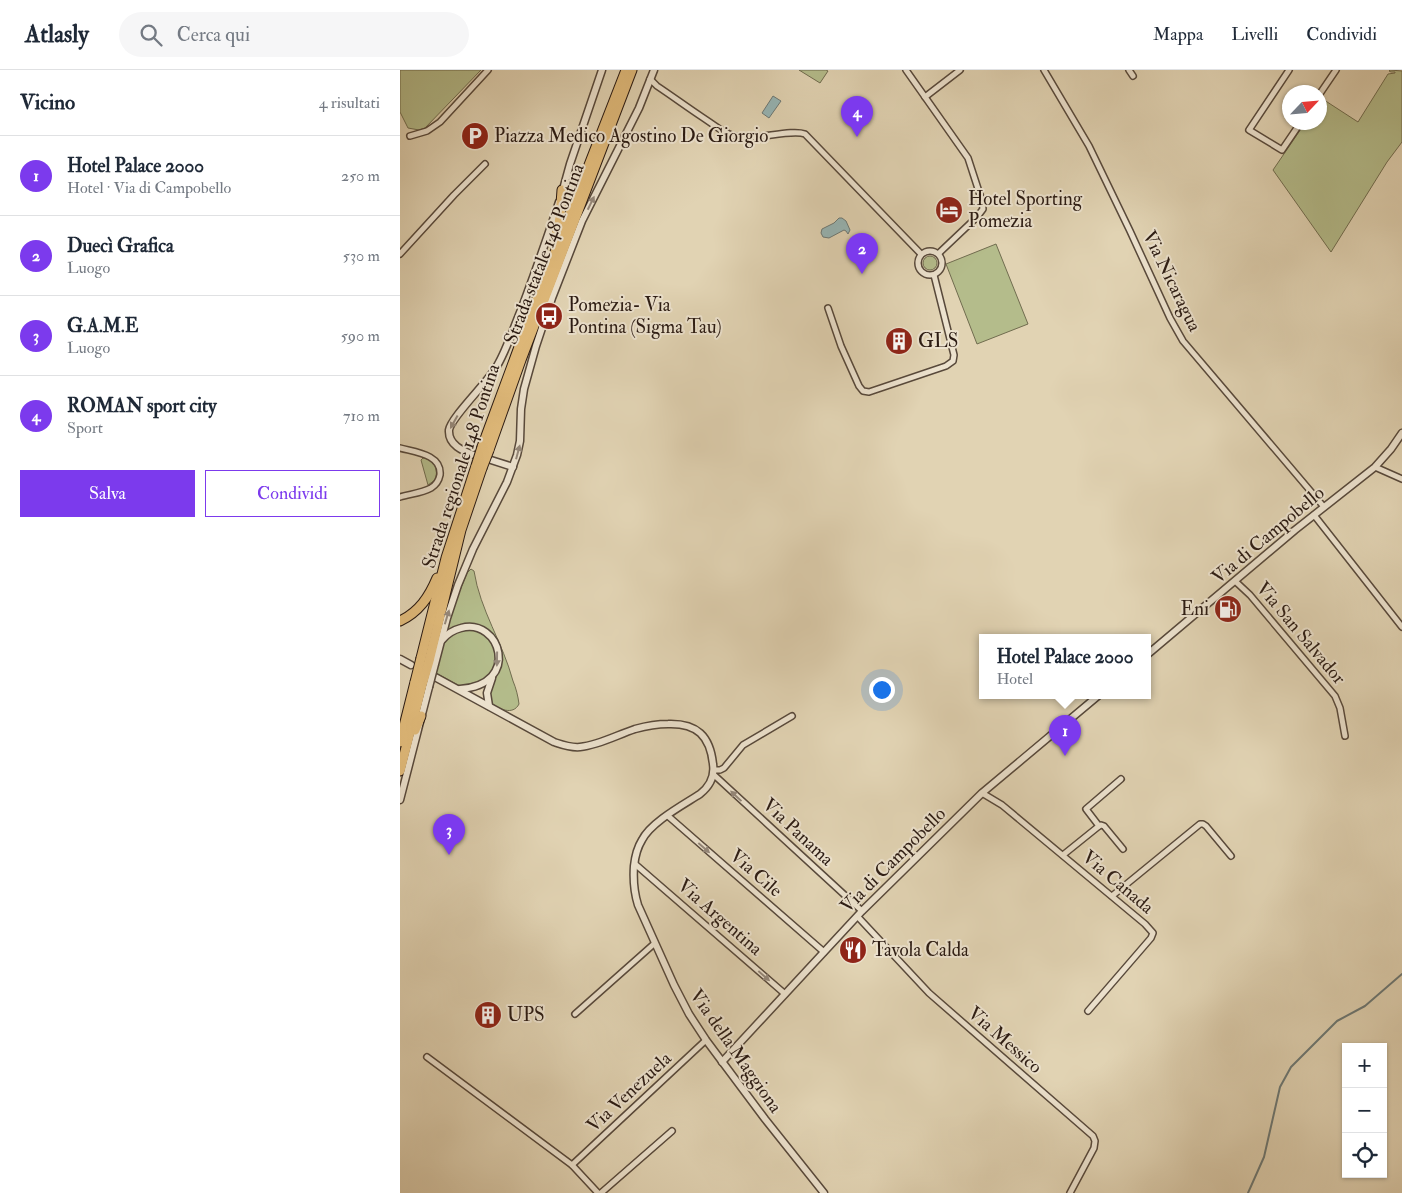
<!DOCTYPE html>
<html lang="it">
<meta charset="utf-8">
<style>
body{margin:0;font-family:"IM FELL Double Pica",serif;background:#f6f6f7;color:#1f2937}
.controls{position:absolute;right:15px;bottom:15px;display:grid;overflow:hidden;border-radius:0px;box-shadow:0 1px 4px #0004}
.controls button{width:45px;height:45px;display:grid;place-items:center;padding:0;border:0;border-bottom:1px solid #e0e1e3;background:#fff;color:#1f2937;font:25px sans-serif}
.compass{position:absolute;left:882px;top:15px;width:45px;height:45px;border-radius:50%;background:#fff;box-shadow:0 1px 4px #0004;rotate:64deg}
.you{position:absolute;left:481px;top:619px;width:18px;height:18px;margin:-12px;border:4px solid #fff;border-radius:50%;background:#1a73e8;box-shadow:0 0 0 8px #1a73e833}
.badge{display:grid;place-items:center;width:32px;height:32px;border-radius:50%;background:#7c3aed;color:#fff;font-size:16px;font-weight:700}
.pin{position:absolute;translate:-50% -41px;filter:drop-shadow(0 1px 2px #0008)}
.pin::after{content:'';position:absolute;top:26px;width:18px;height:15px;background:inherit;clip-path:polygon(0 0,100% 0,50% 100%)}
.popup{position:absolute;left:579px;top:564px;width:172px;height:65px;box-sizing:border-box;display:grid;place-content:center;border-radius:0px;background:#fff;filter:drop-shadow(0 1px 4px #0005);font-size:16px;white-space:nowrap;color:#747a83}
.popup b{font-size:19px;color:#1f2937}
.popup::after{content:'';position:absolute;left:50%;top:100%;margin-left:-10px;border:10px solid transparent;border-top-color:#fff}
.list{margin:0;padding:0;list-style:none}
h2{display:flex;justify-content:space-between;align-items:center;height:65px;margin:0;padding:0 20px;font-size:21px}
h2 small{font-size:16px;font-weight:400;color:#747a83}
.list li{display:grid;grid-template-columns:32px 1fr auto;gap:15px;align-items:center;box-sizing:border-box;height:80px;padding:0 20px;border-top:1px solid #e0e1e3}
.list b{display:block;font-size:19px;white-space:nowrap}
.list p{margin:0;font-size:16px;white-space:nowrap;color:#747a83}
.list em{font-size:16px;font-style:normal;color:#747a83}
.actions{display:flex;gap:10px;padding:15px 20px}
.actions a{flex:1;padding:11px 0;border:1px solid #7c3aed;border-radius:0px;text-align:center;font-size:18px;color:#7c3aed}
.actions .main{background:#7c3aed;color:#fff}
.icon{flex:none;width:28px;height:28px;fill:none;stroke:currentColor;stroke-width:2;stroke-linecap:round;stroke-linejoin:round}
.map{position:relative;flex:none;width:1002px;height:1123px;overflow:hidden}
header{display:flex;align-items:center;gap:30px;box-sizing:border-box;height:70px;padding:0 25px;background:#fff;border-bottom:1px solid #e0e1e3}
header strong{font-size:24px}
nav{display:flex;gap:28px;margin-inline-start:auto;font-size:18px}
.search{width:350px;height:45px;background:#f6f6f7;display:flex;align-items:center;gap:12px;box-sizing:border-box;padding:0 18px;border-radius:28px;color:#747a83;font-size:19px}
main{display:flex}
aside{flex:1;background:#fff}
.map>svg:first-child{display:block}
.green{fill:#b4bc8b;stroke:#706c4f}
.water{fill:#97b6b6;stroke:#6c7875}
.lines{fill:none;stroke-linecap:round;stroke-linejoin:round}
.stream{stroke:#6c7875;stroke-width:2}
.minor-casing{stroke:#58493b;stroke-width:8}
.tertiary-casing{stroke:#58493b;stroke-width:9}
.trunk-casing{stroke:#2b1b13;stroke-width:11}
.minor{stroke:#ece2ce;stroke-width:5}
.tertiary{stroke:#ece2ce;stroke-width:6}
.trunk{stroke:#e0ba7a;stroke-width:9}
.tertiary-bridge-casing{stroke:#58493b;stroke-width:9;stroke-linecap:butt}
.trunk-bridge-casing{stroke:#2b1b13;stroke-width:11;stroke-linecap:butt}
.tertiary-bridge{stroke:#ece2ce;stroke-width:6}
.trunk-bridge{stroke:#e0ba7a;stroke-width:9}
.oneway{fill:#95887a}
.labels{text-anchor:middle;dominant-baseline:central;stroke-width:4;stroke-linejoin:round;paint-order:stroke}
.poi-label{font-size:19px;fill:#2b1b13;stroke:#ece2ce;text-anchor:start}
.street-label{font-size:19px;fill:#2b1b13;stroke:#ece2ce}
</style>
<header>
<strong>Atlasly</strong>
<div class="search"><svg class="icon" aria-label="search" viewBox="0 0 24 24"><circle cx="10" cy="10" r="6"/><path d="M15 15l6 6"/></svg>Cerca qui</div>
<nav><a>Mappa</a><a>Livelli</a><a>Condividi</a></nav>
</header>
<main>
<aside>
<h2>Vicino<small>4 risultati</small></h2>
<ul class="list">
<li><span class="badge">1</span><div><b>Hotel Palace 2000</b><p>Hotel · Via di Campobello</p></div><em>250 m</em></li>
<li><span class="badge">2</span><div><b>Duecì Grafica</b><p>Luogo</p></div><em>530 m</em></li>
<li><span class="badge">3</span><div><b>G.A.M.E</b><p>Luogo</p></div><em>590 m</em></li>
<li><span class="badge">4</span><div><b>ROMAN sport city</b><p>Sport</p></div><em>710 m</em></li>
</ul>
<div class="actions"><a class="main">Salva</a><a>Condividi</a></div>
</aside>
<div class="map">
<svg width="1002" height="1123" viewBox="0 0 1002 1123">
<rect width="100%" height="100%" fill="#e1d3b3"/>
<filter id="stains"><feTurbulence type="fractalNoise" baseFrequency=".004" numOctaves="4"/><feColorMatrix values="0 0 0 0 .2 0 0 0 0 .09 0 0 0 0 .02 0 0 0 .5 -.17"/></filter>
<radialGradient id="worn" r=".72"><stop offset=".6" stop-color="#630" stop-opacity="0"/><stop offset="1" stop-color="#630" stop-opacity=".3"/></radialGradient>
<g class="green">
<polygon points="0,0 81,0 25,58 19,60 8,58 0,42"/>
<polygon points="399,0 426,0 428,1 420,13"/>
<polygon points="990,0 1002,1 1002,72 987,92 931,182 873,100 905,53 919,52 919,30 921,28 958,52 988,4 995,3 995,2 991,2 989,1"/>
<polygon points="596,174 628,254 577,274 546,194"/>
<circle cx="530" cy="193" r="7"/>
<path d="M 23,388 C 34,390 39,399 35,410 L 28,415 L 21,390 Z"/>
<path d="M 71,499 L 74,501 C 80,540 103,573 113,611 C 116,618 118,626 119,634 C 113,646 98,639 90,632 C 89,610 108,597 99,575 C 96,568 93,564 87,560 C 73,550 60,555 46,562 L 56,530 L 67,503 Z"/>
<path d="M 72,559 L 86,565 L 95,578 L 97,592 L 87,609 L 63,616 L 58,615 L 36,603 L 42,575 C 49,563 59,561 72,559 Z"/>
</g>
<g class="water">
<polygon points="373,26 381,31 369,48 362,43"/>
<polygon points="439,148 442,148 446,151 450,160 448,164 446,161 444,160 429,168 423,167 421,163 422,159 434,153"/>
</g>
<g class="lines">
<polyline class="stream" points="848,1123 864,1087 880,1017 891,997 937,951 965,936 1002,904"/>
<g class="minor-casing">
<g id="minor">
<polyline points="506,0 568,88 582,131 583,139 577,147 538,184"/>
<polyline points="644,0 689,76 730,161 770,248 783,271 924,437"/>
<polyline points="729,0 733,6"/>
<polyline points="889,0 849,60 882,80 901,52"/>
<path d="M 250,9 L 257,16 C 272,26 287,37 302,47 C 313,54 325,65 339,67 C 357,70 391,59 405,64 L 521,184"/>
<polyline points="919,25 936,0"/>
<polyline points="525,27 560,0"/>
<polyline points="10,66 27,61 40,52 88,0"/>
<circle cx="530" cy="193" r="12"/>
<polyline points="0,184 54,125 85,94"/>
<polyline points="428,238 441,276 459,316 463,321 469,322 546,296 553,291 554,285 534,205"/>
<path d="M 0,378 C 14,382 42,384 40,405 C 39,410 36,415 31,418 C 22,423 10,424 0,427"/>
<polyline points="975,397 1002,409"/>
<polyline points="914,445 1002,557"/>
<polyline points="835,511 850,525 935,626 940,638 945,666"/>
<polyline points="314,700 320,700 324,698 343,675 392,646"/>
<polyline points="313,704 462,841"/>
<polyline points="721,709 686,739 699,756 701,755 704,756 723,779"/>
<polyline points="582,723 602,735 745,854 753,863 751,868 688,941"/>
<polyline points="268,746 424,882"/>
<polyline points="663,785 699,756"/>
<polyline points="235,794 385,924"/>
<polyline points="712,826 800,754 803,754 806,756 831,786"/>
<polyline points="458,847 529,923 693,1066 695,1071 694,1078 670,1123"/>
<polyline points="175,944 255,873"/>
<polyline points="27,987 172,1095 198,1123"/>
<polyline points="172,1095 306,970"/>
<polyline points="201,1123 272,1061"/>
</g>
</g>
<g class="tertiary-casing">
<g id="tertiary">
<polyline points="162,123 170,94 202,0"/>
<path d="M 74,385 C 63,381 48,375 49,360 C 51,347 88,312 97,296 C 107,279 113,259 121,240 C 134,205 147,169 159,132"/>
<polyline points="91,390 113,397"/>
<path d="M 42,570 C 47,564 53,560 61,558 C 100,547 122,615 60,619"/>
<polyline points="748,584 895,460 975,397 991,379 1002,363"/>
<polyline points="0,589 11,595"/>
<polyline points="35,594 47,548 58,515 73,479 107,412 117,385 120,371 121,339 124,319 136,276 152,228 182,151 239,38 254,0"/>
<path d="M 35,607 L 154,672 C 163,675 171,678 180,677 C 199,675 217,665 235,659 C 246,656 257,654 268,654 C 297,653 310,666 313,694 C 315,707 310,716 300,724 C 283,735 251,752 242,770 C 237,778 235,787 234,796 C 233,810 234,822 238,835 L 274,915 L 289,944 L 306,970 L 365,1049 L 424,1123"/>
<polyline points="89,636 87,623 92,608"/>
<polyline points="0,730 29,617"/>
<polyline points="322,992 462,841 582,723 699,625"/>
</g>
</g>
<g class="trunk-casing">
<g id="trunk">
<polyline points="156,165 160,148 162,120"/>
<polyline points="82,377 136,231 226,0"/>
<polyline points="89,380 121,290 232,0"/>
<path d="M 0,551 C 19,542 29,527 37,508"/>
<polyline points="21,588 46,488 76,396"/>
<polyline points="29,591 61,460 82,398"/>
<polyline points="15,660 21,646"/>
<polyline points="0,672 15,612"/>
<polyline points="0,701 22,615"/>
</g>
</g>
<use href="#minor" class="minor"/>
<use href="#tertiary" class="tertiary"/>
<use href="#trunk" class="trunk"/>
<g class="tertiary-bridge-casing">
<polyline id="tertiary-bridge" points="29,617 35,594"/>
</g>
<g class="trunk-bridge-casing">
<g id="trunk-bridge">
<polyline points="76,396 82,377"/>
<polyline points="82,398 89,380"/>
<polyline points="15,612 21,588"/>
<polyline points="22,615 29,591"/>
</g>
</g>
<use href="#tertiary-bridge" class="tertiary-bridge"/>
<use href="#trunk-bridge" class="trunk-bridge"/>
</g>
<defs><path id="oneway-solid" d="M-6-.8H1V-3.2L6.5 0L1 3.2V.8H-6Z" transform="scale(1.25)"/></defs>
<g class="oneway">
<use href="#oneway-solid" transform="translate(191 133) rotate(-64)"/>
<use href="#oneway-solid" transform="translate(54 352) rotate(119)"/>
<use href="#oneway-solid" transform="translate(118 382) rotate(-75)"/>
<use href="#oneway-solid" transform="translate(47 547) rotate(-73)"/>
<use href="#oneway-solid" transform="translate(97 589) rotate(91)"/>
<use href="#oneway-solid" transform="translate(336 726) rotate(-137)"/>
<use href="#oneway-solid" transform="translate(304 778) rotate(41)"/>
<use href="#oneway-solid" transform="translate(364 906) rotate(41)"/>
</g>
<defs>
<g id="parking-disc" transform="scale(1.4375)"><circle r="9.5" fill="#8f2418" stroke="#ece2ce"/><path d="M-3.5-5.5H1a3.5 3.5 0 0 1 0 7H-1V5.5H-3.5ZM-1-3.4V-.6H.8a1.4 1.4 0 0 0 0-2.8Z" fill="#fff"/></g>
<g id="hotel-disc" transform="scale(1.4375)"><circle r="9.5" fill="#8f2418" stroke="#ece2ce"/><path d="M-6-4.5h1.5V1H6V5H4.5V3h-9V5H-6ZM-4 0a1.8 1.8 0 1 1 3.6 0ZM.5 0V-2.5h3Q6-2.5 6 0Z" fill="#fff"/></g>
<g id="bus-disc" transform="scale(1.4375)"><circle r="9.5" fill="#8f2418" stroke="#ece2ce"/><path d="M-5-6H5V4H4V6H2V4H-2V6H-4V4H-5ZM-3.5-4V0h7V-4ZM-3.5 1.2v1.5H-2V1.2ZM2 1.2v1.5H3.5V1.2Z" fill="#fff"/></g>
<g id="building-disc" transform="scale(1.4375)"><circle r="9.5" fill="#8f2418" stroke="#ece2ce"/><path d="M-4-6H4V6H1V3H-1V6H-4ZM-2.5-4.3h1.7v1.8h-1.7ZM.8-4.3h1.7v1.8H.8ZM-2.5-1h1.7V.8h-1.7ZM.8-1h1.7V.8H.8Z" fill="#fff"/></g>
<g id="fuel-disc" transform="scale(1.4375)"><circle r="9.5" fill="#8f2418" stroke="#ece2ce"/><path d="M-5.5-6h7V0h2V4h1.3V-2.5L3-4.5l.8-.8L6-3V5H2.5V1h-1V6h-7ZM-4.2-4.7v3.2H.2V-4.7Z" fill="#fff"/></g>
<g id="restaurant-disc" transform="scale(1.4375)"><circle r="9.5" fill="#8f2418" stroke="#ece2ce"/><path d="M-5-6h1v4h1v-4h1v4h1v-4h1v5L-1.5 .5V6h-2V.5L-5-1ZM5-6V6H3V1.5H1.5Q1.5-4 5-6Z" fill="#fff"/></g>
</defs>
<g fill-rule="evenodd">
<use href="#parking-disc" x="75" y="66"/>
<use href="#hotel-disc" x="549" y="140"/>
<use href="#bus-disc" x="149" y="246"/>
<use href="#building-disc" x="499" y="271"/>
<use href="#fuel-disc" x="828" y="539"/>
<use href="#restaurant-disc" x="453" y="880"/>
<use href="#building-disc" x="88" y="945"/>
</g>
<g class="labels">
<g class="poi-label">
<text x="94" y="66">Piazza Medico Agostino De Giorgio</text>
<text x="568" y="129">Hotel Sporting<tspan x="568" dy="22">Pomezia</tspan></text>
<text x="168" y="235">Pomezia- Via<tspan x="168" dy="22">Pontina (Sigma Tau)</tspan></text>
<text x="518" y="271">GLS</text>
<text x="809" y="539" text-anchor="end">Eni</text>
<text x="472" y="880">Tavola Calda</text>
<text x="107" y="945">UPS</text>
</g>
<g class="street-label">
<text transform="translate(144 184) rotate(-69)">Strada statale 148 Pontina</text>
<text transform="translate(772 211) rotate(64)">Via Nicaragua</text>
<text transform="translate(61 396) rotate(-72)">Strada regionale 148 Pontina</text>
<text transform="translate(868 465) rotate(-40)">Via di Campobello</text>
<text transform="translate(901 563) rotate(50)">Via San Salvador</text>
<text transform="translate(398 762) rotate(43)">Via Panama</text>
<text transform="translate(493 790) rotate(-45)">Via di Campobello</text>
<text transform="translate(356 803) rotate(41)">Via Cile</text>
<text transform="translate(718 812) rotate(40)">Via Canada</text>
<text transform="translate(320 847) rotate(41)">Via Argentina</text>
<text transform="translate(605 970) rotate(41)">Via Messico</text>
<text transform="translate(336 981) rotate(55)">Via della Maggiona</text>
<text transform="translate(229 1022) rotate(-43)">Via Venezuela</text>
</g>
</g>
<rect width="100%" height="100%" filter="url(#stains)"/>
<rect width="100%" height="100%" fill="url(#worn)"/>
</svg>
<div class="controls">
<button>+</button>
<button>−</button>
<button><svg class="icon" aria-label="locate" viewBox="0 0 24 24"><circle cx="12" cy="12" r="6"/><path d="M12 2v4M12 18v4M2 12h4M18 12h4"/></svg></button>
</div>
<svg class="compass" viewBox="-18 -18 36 36"><path d="M0-13l5 13h-10z" fill="#e53935"/><path d="M0 13l5-13h-10z" fill="#747a83"/></svg>
<div class="you"></div>
<div class="pin badge" style="left:665px;top:686px">1</div>
<div class="popup"><b>Hotel Palace 2000</b>Hotel</div>
<div class="pin badge" style="left:462px;top:204px">2</div>
<div class="pin badge" style="left:49px;top:785px">3</div>
<div class="pin badge" style="left:457px;top:67px">4</div>
</div>
</main>
